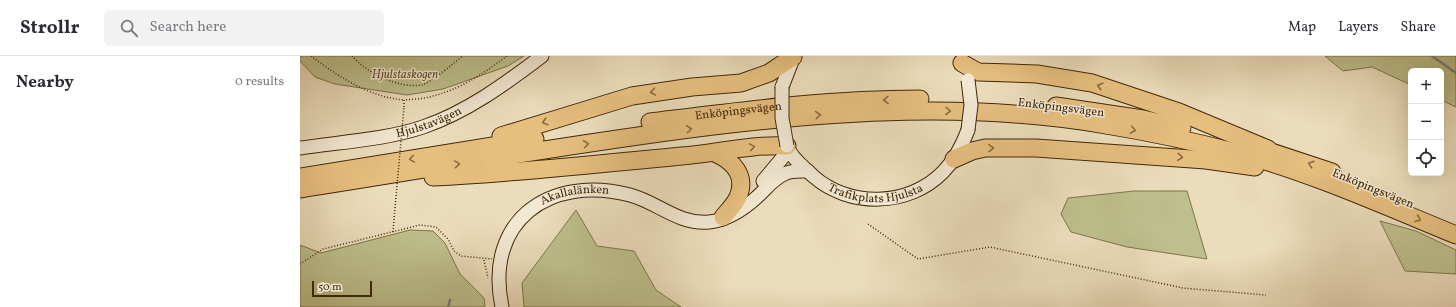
<!DOCTYPE html>
<meta charset="utf-8">
<style>
body{margin:0;font-family:Vollkorn,serif;background:#f2f2f3;color:#2b2b33}
.controls{position:absolute;right:12px;top:12px;display:grid;overflow:hidden;border-radius:6px;box-shadow:0 4px 16px #0002}
.controls button{width:36px;height:36px;display:grid;place-items:center;padding:0;border:0;border-bottom:1px solid #e1e1e2;background:#fff;color:#2b2b33;font:20px sans-serif}
.scale{position:absolute;left:12px;bottom:10px;width:60px;box-sizing:border-box;padding-left:4px;border:2px solid #412909;border-top:0;font-size:11px;line-height:14px;white-space:nowrap;color:#412909;-webkit-text-stroke:3px #f2e8d3;paint-order:stroke}
.list{margin:0;padding:0;list-style:none}
h2{display:flex;justify-content:space-between;align-items:center;height:52px;margin:0;padding:0 16px;font-size:17px}
h2 small{font-size:13px;font-weight:400;color:#7c7c81}
.icon{flex:none;width:22px;height:22px;fill:none;stroke:currentColor;stroke-width:2;stroke-linecap:round;stroke-linejoin:round}
.map{position:relative;flex:none;width:1156px;height:251px;overflow:hidden}
header{display:flex;align-items:center;gap:24px;box-sizing:border-box;height:56px;padding:0 20px;background:#fff;border-bottom:1px solid #e1e1e2}
header strong{font-size:19px}
nav{display:flex;gap:22px;margin-inline-start:auto;font-size:14px}
.search{width:280px;height:36px;background:#f2f2f3;display:flex;align-items:center;gap:10px;box-sizing:border-box;padding:0 14px;border-radius:6px;color:#7c7c81;font-size:15px}
main{display:flex}
aside{flex:1;background:#fff}
.map>svg:first-child{display:block}
.green{fill:#bdbf8c;stroke:#7f744a}
.lines{fill:none;stroke-linecap:round;stroke-linejoin:round}
.stream{stroke:#787f73;stroke-width:2.5}
.secondary-casing{stroke:#412909;stroke-width:15}
.highway-casing{stroke:#412909;stroke-width:19}
.path{stroke:#412909;stroke-width:1.5;stroke-dasharray:1 2;stroke-linecap:butt}
.secondary{stroke:#f2e8d3;stroke-width:13}
.highway{stroke:#e6be7e;stroke-width:17}
.secondary-bridge-casing{stroke:#412909;stroke-width:15;stroke-linecap:butt}
.path-bridge{stroke:#412909;stroke-width:1.5;stroke-dasharray:1 2;stroke-linecap:butt}
.secondary-bridge{stroke:#f2e8d3;stroke-width:13}
.oneway{stroke:#8b6c3e}
.labels{text-anchor:middle;dominant-baseline:central;stroke-width:3;stroke-linejoin:round;paint-order:stroke}
.park-label{font-size:12px;font-style:italic;fill:#604e2a;stroke:#f2e8d3}
.street-label{font-size:12px;fill:#412909;stroke:#f2e8d3}
</style>
<header>
<strong>Strollr</strong>
<div class="search"><svg class="icon" aria-label="search" viewBox="0 0 24 24"><circle cx="10" cy="10" r="6"/><path d="M15 15l6 6"/></svg>Search here</div>
<nav><a>Map</a><a>Layers</a><a>Share</a></nav>
</header>
<main>
<aside>
<h2>Nearby<small>0 results</small></h2>
<ul class="list">
</ul>
</aside>
<div class="map">
<svg width="1156" height="251" viewBox="0 0 1156 251">
<rect width="100%" height="100%" fill="#ebdcbb"/>
<filter id="stains"><feTurbulence type="fractalNoise" baseFrequency=".005" numOctaves="4"/><feColorMatrix values="0 0 0 0 .2 0 0 0 0 .09 0 0 0 0 .02 0 0 0 .5 -.17"/></filter>
<radialGradient id="worn" r=".72"><stop offset=".6" stop-color="#630" stop-opacity="0"/><stop offset="1" stop-color="#630" stop-opacity=".3"/></radialGradient>
<g class="green">
<polygon points="0,0 224,0 208,10 143,33 107,39 35,28 15,21 0,5"/>
<polygon points="1025,0 1156,0 1156,51 1141,44 1141,15 1111,15 1111,29 1072,11 1043,15"/>
<polygon points="834,135 887,135 907,203 827,191 771,176 761,158 768,142"/>
<polygon points="276,154 297,190 334,195 356,234 381,251 224,251 222,227"/>
<polygon points="1080,165 1116,175 1156,194 1156,218 1105,215"/>
<polygon points="110,174 133,175 145,187 160,218 184,242 185,251 0,251 0,189 21,197"/>
</g>
<g class="lines">
<g class="stream">
<polyline points="1132,0 1156,17"/>
<polyline points="148,251 150,244"/>
</g>
<g class="secondary-casing">
<g id="secondary">
<polyline points="482,31 494,0"/>
<path id="s1" d="M 487,90 C 491,102 504,111 513,120 C 549,152 609,151 643,116 C 655,104 662,90 668,74"/>
<path id="s2" d="M 0,92 C 40,86 84,84 123,71 C 167,56 205,28 242,0"/>
<polyline points="463,125 489,94"/>
<path id="s3" d="M 202,251 C 184,165 249,118 330,139 C 357,146 379,169 409,166 C 427,164 444,153 457,141 C 466,133 473,123 484,118 C 491,114 500,115 508,115"/>
</g>
</g>
<g class="highway-casing">
<g id="highway">
<polyline points="662,7 678,16 737,18 792,27 879,56 968,93"/>
<polyline points="756,50 843,63 882,72"/>
<path id="s4" d="M 350,66 C 440,55 529,43 620,43"/>
<polyline points="201,80 332,40 392,31 441,27 469,17 493,1"/>
<polyline points="956,91 1032,116"/>
<path d="M 415,97 C 433,105 447,120 438,141 C 435,148 428,155 423,161"/>
<polyline points="654,103 672,95 685,92 736,92 906,104 955,111"/>
<polyline points="0,121 235,83"/>
<path d="M 133,121 C 216,117 299,108 382,100 C 417,97 452,88 487,90"/>
<path d="M 0,133 C 135,112 269,88 405,71 C 538,55 673,46 806,69 C 849,76 892,85 934,96 C 1010,116 1083,149 1156,179"/>
</g>
</g>
<g class="path">
<path d="M 11,0 C 39,21 69,41 104,44"/>
<path d="M 52,0 C 67,17 99,33 122,29 C 130,27 155,6 163,0"/>
<path d="M 104,51 L 104,44 C 114,43 124,43 133,40 C 161,33 184,17 207,0"/>
<polyline points="568,168 618,203 690,191 883,232 966,239"/>
<polyline points="93,176 95,152"/>
<polyline points="184,204 188,222"/>
<polyline points="0,208 23,193 120,169 136,171 148,183 154,195 161,200 192,203"/>
</g>
<use href="#secondary" class="secondary"/>
<use href="#highway" class="highway"/>
<g class="secondary-bridge-casing">
<g id="secondary-bridge">
<polyline points="482,31 482,62 487,90"/>
<polyline points="668,74 671,49 668,24"/>
</g>
</g>
<polyline class="path-bridge" points="95,152 104,51"/>
<use href="#secondary-bridge" class="secondary-bridge"/>
</g>
<defs><path id="oneway-chevron" d="M-2-3.5L2.5 0L-2 3.5" fill="none" stroke-width="1.6" stroke-linecap="round" stroke-linejoin="round"/></defs>
<g class="oneway">
<use href="#oneway-chevron" transform="translate(800 30) rotate(-163)"/>
<use href="#oneway-chevron" transform="translate(353 36) rotate(170)"/>
<use href="#oneway-chevron" transform="translate(586 44) rotate(178)"/>
<use href="#oneway-chevron" transform="translate(648 55) rotate(1)"/>
<use href="#oneway-chevron" transform="translate(518 59) rotate(-5)"/>
<use href="#oneway-chevron" transform="translate(245 66) rotate(162)"/>
<use href="#oneway-chevron" transform="translate(389 73) rotate(-7)"/>
<use href="#oneway-chevron" transform="translate(833 74) rotate(11)"/>
<use href="#oneway-chevron" transform="translate(286 88) rotate(-8)"/>
<use href="#oneway-chevron" transform="translate(452 91) rotate(-9)"/>
<use href="#oneway-chevron" transform="translate(691 92) rotate(-3)"/>
<use href="#oneway-chevron" transform="translate(880 101) rotate(5)"/>
<use href="#oneway-chevron" transform="translate(112 103) rotate(171)"/>
<use href="#oneway-chevron" transform="translate(157 108) rotate(-9)"/>
<use href="#oneway-chevron" transform="translate(1011 108) rotate(-161)"/>
<use href="#oneway-chevron" transform="translate(1118 163) rotate(23)"/>
</g>
<g class="labels">
<g class="park-label">
<text x="105" y="19">Hjulstaskogen</text>
</g>
<g class="street-label">
<text transform="translate(761 52) rotate(7)">Enköpingsvägen</text>
<text stroke="none"><textPath href="#s4" startOffset="89">Enköpingsvägen</textPath></text>
<text stroke="none"><textPath href="#s2" startOffset="132">Hjulstavägen</textPath></text>
<text stroke="none"><textPath href="#s1" startOffset="108">Trafikplats Hjulsta</textPath></text>
<text transform="translate(1073 133) rotate(22)">Enköpingsvägen</text>
<text stroke="none"><textPath href="#s3" startOffset="155">Akallalänken</textPath></text>
</g>
</g>
<rect width="100%" height="100%" filter="url(#stains)"/>
<rect width="100%" height="100%" fill="url(#worn)"/>
</svg>
<div class="controls">
<button>+</button>
<button>−</button>
<button><svg class="icon" aria-label="locate" viewBox="0 0 24 24"><circle cx="12" cy="12" r="6"/><path d="M12 2v4M12 18v4M2 12h4M18 12h4"/></svg></button>
</div>
<div class="scale">50 m</div>
</div>
</main>
